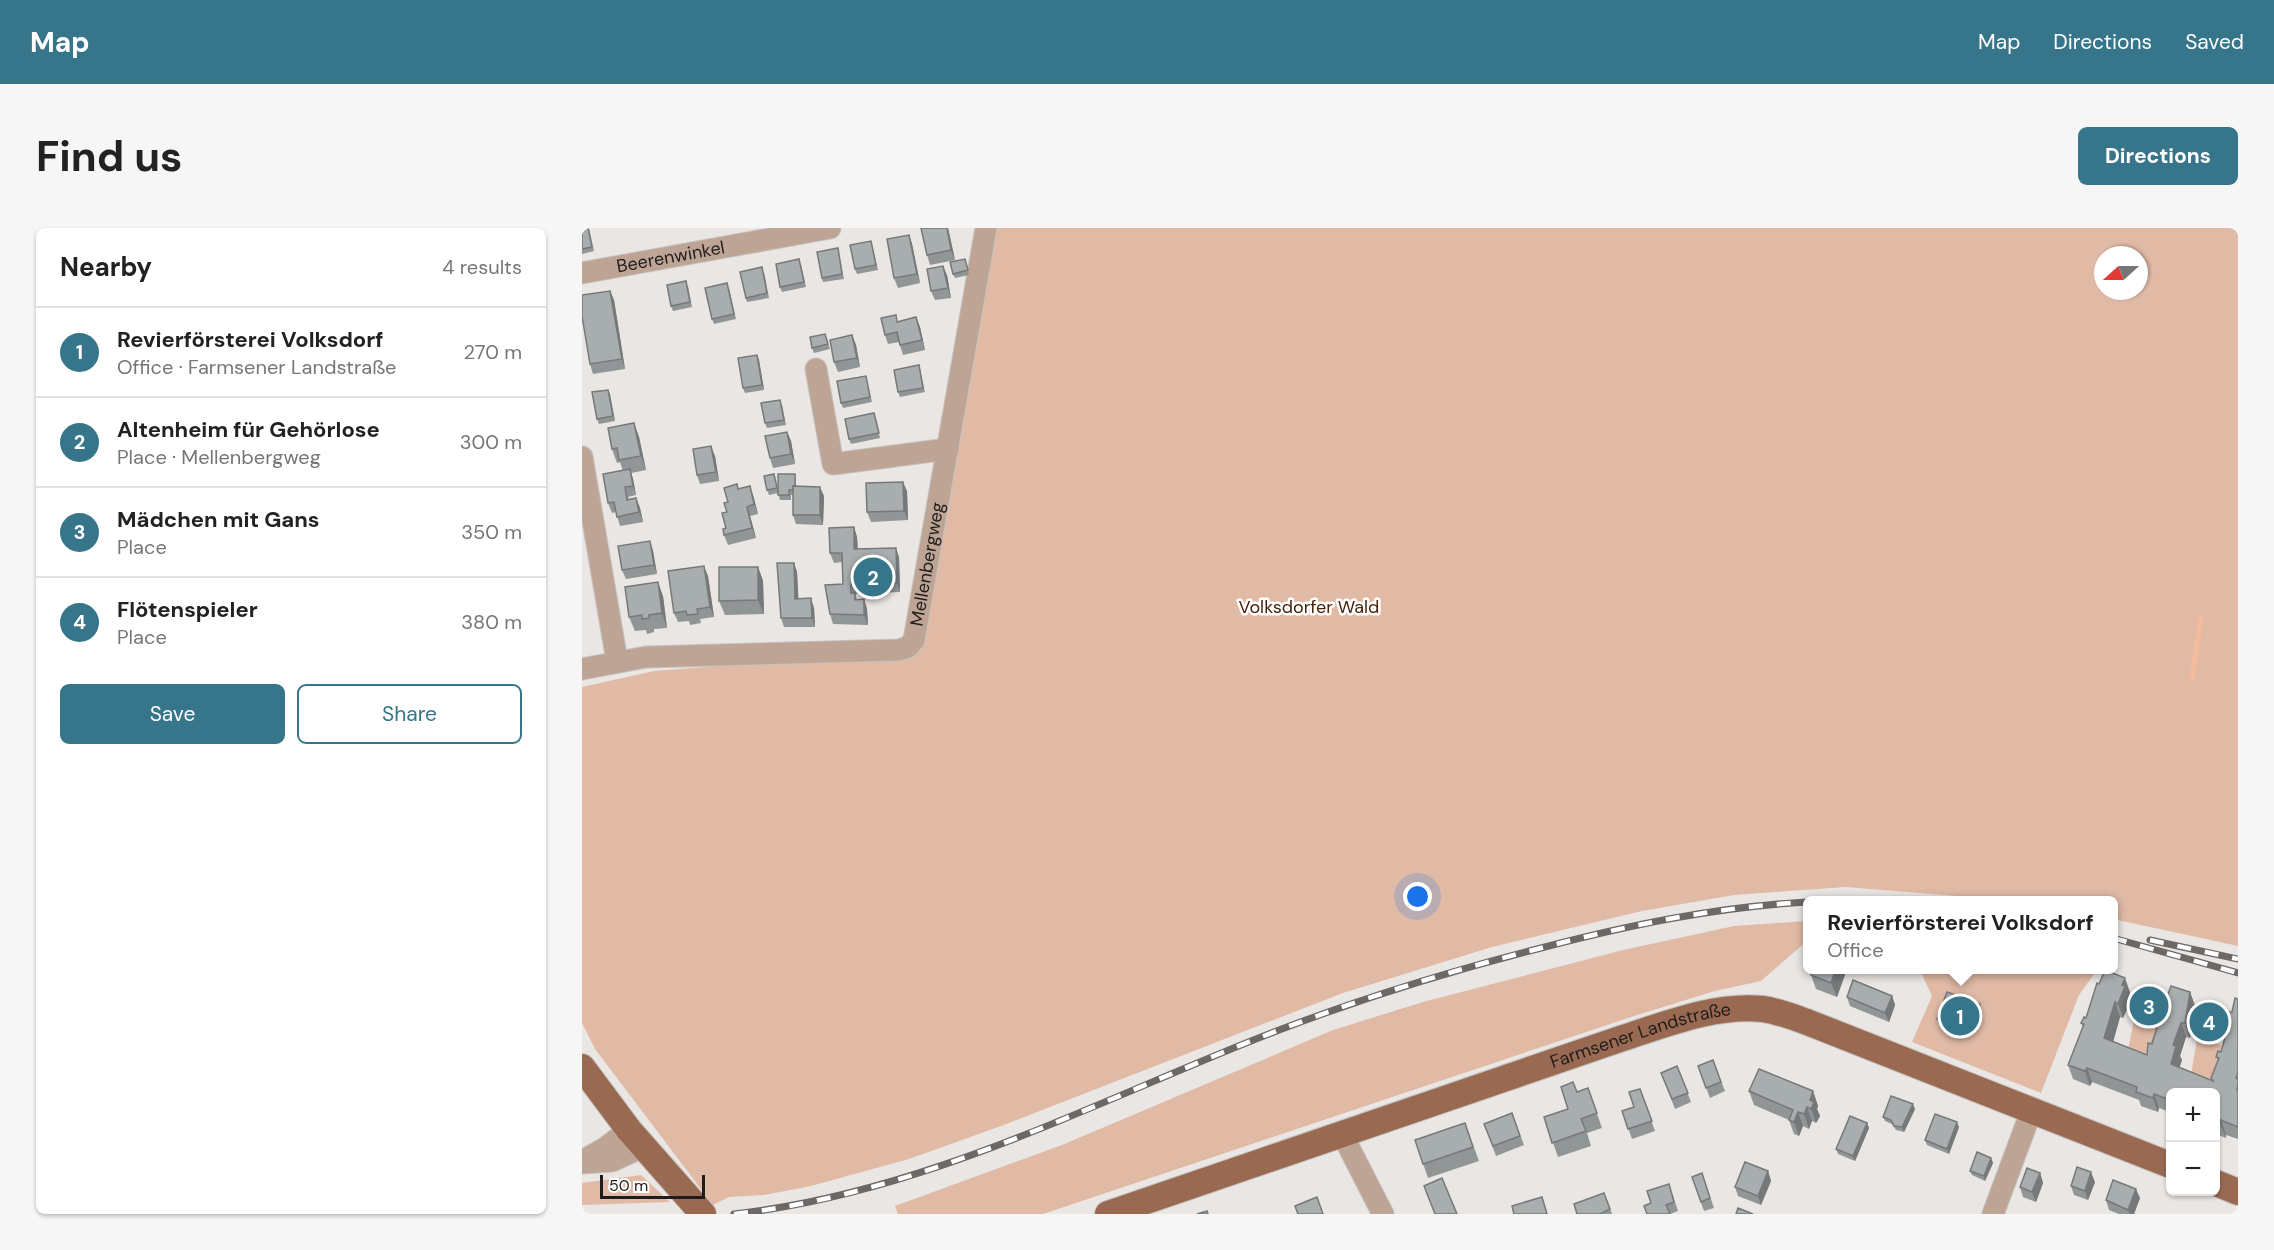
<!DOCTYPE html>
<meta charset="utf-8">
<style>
body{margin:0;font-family:"DM Sans",sans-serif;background:#f6f6f6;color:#222}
.controls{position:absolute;right:18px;bottom:18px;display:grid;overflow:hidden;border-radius:9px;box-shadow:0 2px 4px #0004}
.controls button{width:54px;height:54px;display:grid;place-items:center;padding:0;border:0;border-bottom:2px solid #e0e0e0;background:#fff;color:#222;font:30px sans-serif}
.compass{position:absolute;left:1512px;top:18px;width:54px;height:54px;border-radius:50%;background:#fff;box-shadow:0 2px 4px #0004;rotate:249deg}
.scale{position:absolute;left:18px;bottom:15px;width:105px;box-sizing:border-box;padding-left:6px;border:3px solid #1f1d1c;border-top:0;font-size:16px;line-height:21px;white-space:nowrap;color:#1f1d1c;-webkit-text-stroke:4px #fff;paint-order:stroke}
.you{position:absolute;left:836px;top:669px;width:21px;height:21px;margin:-15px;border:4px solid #fff;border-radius:50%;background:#1a73e8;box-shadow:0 0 0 9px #1a73e833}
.badge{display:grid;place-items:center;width:39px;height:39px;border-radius:50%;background:#36758a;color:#fff;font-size:20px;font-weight:700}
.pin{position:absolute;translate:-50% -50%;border:3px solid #fff;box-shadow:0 2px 6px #0006}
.popup{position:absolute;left:1221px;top:668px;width:315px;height:78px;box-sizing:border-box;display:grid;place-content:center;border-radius:9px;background:#fff;filter:drop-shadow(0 2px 4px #0005);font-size:20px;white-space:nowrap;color:#767676}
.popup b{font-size:22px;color:#222}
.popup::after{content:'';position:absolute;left:50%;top:100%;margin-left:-12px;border:12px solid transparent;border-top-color:#fff}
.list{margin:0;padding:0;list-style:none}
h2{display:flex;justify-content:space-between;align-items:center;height:78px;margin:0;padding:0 24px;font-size:26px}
h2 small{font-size:20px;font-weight:400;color:#767676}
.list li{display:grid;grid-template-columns:39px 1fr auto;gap:18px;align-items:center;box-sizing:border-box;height:90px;padding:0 24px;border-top:2px solid #e0e0e0}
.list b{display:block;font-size:22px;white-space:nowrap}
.list p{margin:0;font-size:20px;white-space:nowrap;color:#767676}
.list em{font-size:20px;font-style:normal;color:#767676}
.actions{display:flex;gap:12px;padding:18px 24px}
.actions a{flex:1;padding:14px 0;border:2px solid #36758a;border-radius:9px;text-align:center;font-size:21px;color:#36758a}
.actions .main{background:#36758a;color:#fff}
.map{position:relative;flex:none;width:1656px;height:986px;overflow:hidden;border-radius:9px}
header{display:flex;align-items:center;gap:36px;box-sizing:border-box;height:84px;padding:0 30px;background:#36758a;color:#fff}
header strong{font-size:28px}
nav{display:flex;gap:33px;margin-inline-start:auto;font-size:21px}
.intro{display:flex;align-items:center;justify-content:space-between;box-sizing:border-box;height:144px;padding:0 36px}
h1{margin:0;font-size:42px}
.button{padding:15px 27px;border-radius:9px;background:#36758a;color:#fff;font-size:21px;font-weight:700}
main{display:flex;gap:36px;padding:0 36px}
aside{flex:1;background:#fff;border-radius:9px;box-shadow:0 2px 4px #0004}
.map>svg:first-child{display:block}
.green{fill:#e1baa6;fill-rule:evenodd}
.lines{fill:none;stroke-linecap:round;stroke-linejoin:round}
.stream{stroke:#f8bb9a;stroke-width:4.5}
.minor-casing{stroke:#c5c2bf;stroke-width:23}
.major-casing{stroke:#c5c2bf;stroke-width:28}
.minor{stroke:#bea495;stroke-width:21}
.major{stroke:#996a51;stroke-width:26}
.rail-casing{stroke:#6b6867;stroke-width:7}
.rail{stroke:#fff;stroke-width:4.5;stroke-dasharray:14;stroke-linecap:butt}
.wall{fill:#909596}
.shaded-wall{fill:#76797a}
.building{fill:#a8adae;stroke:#76797a;stroke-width:1.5}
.labels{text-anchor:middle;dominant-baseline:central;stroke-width:5;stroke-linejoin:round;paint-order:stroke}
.street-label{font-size:18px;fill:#1f1d1c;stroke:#fff}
.park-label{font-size:18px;fill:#472108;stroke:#fff}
</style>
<header>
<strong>Map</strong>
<nav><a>Map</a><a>Directions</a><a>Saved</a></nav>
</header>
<div class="intro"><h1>Find us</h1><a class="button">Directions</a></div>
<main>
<aside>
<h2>Nearby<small>4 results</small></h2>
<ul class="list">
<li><span class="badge">1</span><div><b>Revierförsterei Volksdorf</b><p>Office · Farmsener Landstraße</p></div><em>270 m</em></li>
<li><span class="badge">2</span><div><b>Altenheim für Gehörlose</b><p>Place · Mellenbergweg</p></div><em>300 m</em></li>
<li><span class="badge">3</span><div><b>Mädchen mit Gans</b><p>Place</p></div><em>350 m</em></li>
<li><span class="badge">4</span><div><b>Flötenspieler</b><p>Place</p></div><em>380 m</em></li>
</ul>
<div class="actions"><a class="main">Save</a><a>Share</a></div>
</aside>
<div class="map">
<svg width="1656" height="986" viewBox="0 0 1656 986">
<rect width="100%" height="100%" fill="#eae6e3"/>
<g class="green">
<path d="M 413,0 L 1656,0 L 1656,718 L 1531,691 L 1531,672 L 1424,672 L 1264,659 L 1152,667 L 1060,683 L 910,719 L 761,765 L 419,898 L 327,931 L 229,958 L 182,967 L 147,969 L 131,977 L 13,821 L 0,795 L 0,459 L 72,443 L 333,423 ZM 1521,27 L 1557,27 L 1557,63 L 1521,63 Z"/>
<polygon points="1225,693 1225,713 1179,753 1133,763 1049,789 461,986 316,986 313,978 480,917 751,802 841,774 1041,722 1152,698"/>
<polygon points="1338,742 1515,742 1497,767 1459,865 1330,814 1350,768"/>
<polygon points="1553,787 1577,794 1565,828 1546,822"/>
<polygon points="1615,811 1640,817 1631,851 1609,847"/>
<polygon points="59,947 88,974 0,977 0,955"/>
</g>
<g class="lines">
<polyline class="stream" points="1610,449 1619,390"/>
<g class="minor-casing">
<g id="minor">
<path id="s1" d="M 0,45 L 248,0"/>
<polyline points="234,141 251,236 366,221"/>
<polyline points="0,229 35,433"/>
<path id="s2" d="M 0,441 L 64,429 L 317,422 L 326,419 L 332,412 L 404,0"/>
<polyline points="760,906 801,986"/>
<polyline points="0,933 23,920 47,902"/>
<polyline points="0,935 30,933 61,919"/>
<polyline points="1411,986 1450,881"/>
</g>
</g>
<g class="major-casing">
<g id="major">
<polyline points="0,839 47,902 121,986"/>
<polyline points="1634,955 1656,964"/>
<path id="s3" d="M 526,986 L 1041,810 C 1084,796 1134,776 1181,781 C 1196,783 1211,789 1225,794 L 1588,937"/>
</g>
</g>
<use href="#minor" class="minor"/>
<use href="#major" class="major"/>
<g class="rail-casing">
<g id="rail">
<polyline points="1252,672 1284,672"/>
<polyline points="1531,710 1656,745"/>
<polyline points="1568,712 1656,731"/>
<path d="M 152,986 C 335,966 501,880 669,813 C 764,775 860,745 959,720 C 1047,697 1134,679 1225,674"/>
</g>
</g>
<use href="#rail" class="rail"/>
</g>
<g class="wall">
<polygon points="0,0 7,0 12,23 0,26"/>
<polygon points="339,0 366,0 373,32 348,37 345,27"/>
<polygon points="327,7 330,16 338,55 316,60 312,50"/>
<polygon points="289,13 296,42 275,46 273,41"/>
<polygon points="256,20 262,51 241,54 240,50"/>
<polygon points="383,31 387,47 373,50 371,46"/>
<polygon points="219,36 224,59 200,64 198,59"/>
<polygon points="182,44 187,70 165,74 164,70"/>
<polygon points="365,47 369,70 353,72 349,63"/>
<polygon points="106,58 110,79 91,83 89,78"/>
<polygon points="147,60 154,91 132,96 130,91"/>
<polygon points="28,63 32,72 43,141 11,146 8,136"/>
<polygon points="334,89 338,99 343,122 321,127 317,114 306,116 303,107"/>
<polygon points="243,106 248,121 232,125 230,120"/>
<polygon points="270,107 274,117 278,139 256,144 252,134"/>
<polygon points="175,127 177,132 182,162 163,165 161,160"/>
<polygon points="337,137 343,164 318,169 316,164"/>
<polygon points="284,148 290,174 261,180 259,175"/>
<polygon points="26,162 33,193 17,196 15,191"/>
<polygon points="200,176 204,197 185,200 183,195"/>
<polygon points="292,185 298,210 269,216 267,211"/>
<polygon points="52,195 57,209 64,242 49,245 51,251 54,267 46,269 47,271 54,270 58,280 61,294 38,298 34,284 30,285 26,275 41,243 38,234 35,235 30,221"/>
<polygon points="205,204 209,213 213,236 191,240 188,230"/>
<polygon points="133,228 137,253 118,256 115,247"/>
<polygon points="192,246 196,262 213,246 214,251 214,258 242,268 241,297 214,296 211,287 211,267 209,267 209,272 198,272 196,265 187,267 185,262"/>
<polygon points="157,261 171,267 176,286 168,288 174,310 146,317 142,307 146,274"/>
<polygon points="325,263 326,292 289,294 285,284"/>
<polygon points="272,299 275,309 276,321 317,329 318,364 273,366 275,371 282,371 285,381 286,397 251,396 248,386 261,356 260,334 252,335 248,325"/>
<polygon points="68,313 71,323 75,346 44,351 40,342"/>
<polygon points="212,335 215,344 216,371 232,380 233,399 202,399 199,390"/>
<polygon points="176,339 181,353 182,386 143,387 137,373"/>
<polygon points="126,348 132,389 118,391 119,395 108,397 107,393 96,394 92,385"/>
<polygon points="81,368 85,400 72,401 72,404 65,406 64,402 53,403 47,389"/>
<polygon points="1265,741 1255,769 1234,761 1229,747"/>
<polygon points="1517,756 1548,764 1547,768 1549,773 1541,790 1538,789 1531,814 1565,827 1579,786 1577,782 1582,777 1608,764 1613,778 1608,810 1604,809 1598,828 1600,832 1597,840 1630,853 1636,833 1634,829 1639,824 1647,796 1645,790 1650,784 1656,771 1656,911 1644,907 1644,910 1634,906 1634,864 1588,864 1588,884 1577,880 1576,884 1559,878 1557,872 1510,854 1508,858 1491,851 1486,837 1501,799 1499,795 1504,790"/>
<polygon points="1310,768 1313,777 1307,794 1268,778 1265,769"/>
<polygon points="1398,776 1399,780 1390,807 1357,796 1355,791"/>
<polygon points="1131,832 1143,863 1128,870 1116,838"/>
<polygon points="1095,838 1109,874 1093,881 1079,845"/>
<polygon points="1006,860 1020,900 1005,905 1009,918 976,929 962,889 986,881 995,864"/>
<polygon points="1058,861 1073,903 1050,911 1040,883 1052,879"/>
<polygon points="1167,863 1231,863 1236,878 1235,881 1238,888 1234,895 1230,893 1227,901 1221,898 1217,908 1212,906 1207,892 1172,877"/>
<polygon points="1333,881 1322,904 1314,902 1310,896 1303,893 1301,889"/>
<polygon points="930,885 942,917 914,928 902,896"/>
<polygon points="883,895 897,933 846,950 833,912"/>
<polygon points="1285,895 1287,900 1273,933 1256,926 1254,921"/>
<polygon points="1377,899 1367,926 1345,917 1343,912"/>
<polygon points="1409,930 1411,935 1403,953 1390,947 1388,943"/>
<polygon points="1186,943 1189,953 1179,977 1156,968 1153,959"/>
<polygon points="1120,945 1132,980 1122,983 1110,949"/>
<polygon points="1458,945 1461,955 1454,974 1441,969 1438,959"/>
<polygon points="1513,954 1506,972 1492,967 1489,958"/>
<polygon points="1087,956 1096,983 1088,986 1065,986 1069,975"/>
<polygon points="1022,965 1030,986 995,986"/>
<polygon points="1558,970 1552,986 1537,986 1527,982 1524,972"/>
</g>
<g class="shaded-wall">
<polygon points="365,0 366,0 373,32 369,22"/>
<polygon points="327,7 330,16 338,55 335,46"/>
<polygon points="361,38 365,47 369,70 366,60"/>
<polygon points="28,63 32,72 43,141 40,131"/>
<polygon points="334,89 338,99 343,122 340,112"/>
<polygon points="270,107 274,117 278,139 275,130"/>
<polygon points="175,127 177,132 182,162 180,157"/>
<polygon points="26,162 28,166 33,193 31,188"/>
<polygon points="52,195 57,209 64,242 59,228"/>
<polygon points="205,204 209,213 213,236 209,226"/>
<polygon points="129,218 133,228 137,253 134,244"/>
<polygon points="48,241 51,251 54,267 51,258"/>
<polygon points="321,254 325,263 326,292 322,283"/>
<polygon points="168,258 171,267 176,286 172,276"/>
<polygon points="238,259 242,268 241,297 238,287"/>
<polygon points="54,270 58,280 61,294 57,284"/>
<polygon points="165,279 168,288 174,310 170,300"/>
<polygon points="272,299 275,309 276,331 272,321"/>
<polygon points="68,313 71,323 75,346 72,337"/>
<polygon points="314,320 317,329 318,364 315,355"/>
<polygon points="212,335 215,344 217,380 213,371"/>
<polygon points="122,338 126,348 132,389 128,379"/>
<polygon points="176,339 181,353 182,386 176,372"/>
<polygon points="76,354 81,368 85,400 80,385"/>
<polygon points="229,370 232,380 233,399 230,390"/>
<polygon points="282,371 285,381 286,397 282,387"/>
<polygon points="1254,741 1265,741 1255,769 1249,755"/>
<polygon points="1543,750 1548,764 1547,768 1549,773 1541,790 1536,776 1540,757"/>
<polygon points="1608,764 1613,778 1608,810 1603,795"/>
<polygon points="1310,768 1313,777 1307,794 1303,785"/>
<polygon points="1533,774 1538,789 1528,825 1522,810"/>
<polygon points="1398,776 1399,780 1390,807 1388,802"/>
<polygon points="1599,795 1604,809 1598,828 1600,832 1594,850 1589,836 1591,817"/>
<polygon points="1505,840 1510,854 1508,858 1503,843"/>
<polygon points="1231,863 1236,878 1235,881 1238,888 1234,895 1229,881 1228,872"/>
<polygon points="1572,866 1577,880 1576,884 1571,870"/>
<polygon points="1331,876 1333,881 1322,904 1320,899"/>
<polygon points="1225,879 1230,893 1227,901 1222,886"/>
<polygon points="1216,884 1221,898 1217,908 1212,894"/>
<polygon points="1639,892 1644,907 1644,910 1638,895"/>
<polygon points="1375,894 1377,899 1367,926 1365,921"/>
<polygon points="1285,895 1287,900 1273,933 1271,928"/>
<polygon points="1409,930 1411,935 1403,953 1402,948"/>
<polygon points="1186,943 1189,953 1179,977 1176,968"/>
<polygon points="1509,944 1513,954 1506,972 1503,963"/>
<polygon points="1458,945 1461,955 1454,974 1450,964"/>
<polygon points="1554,961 1558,970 1552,986 1548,986 1546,982"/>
</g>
<g class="building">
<polygon points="0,0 6,0 10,19 0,21"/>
<polygon points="339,0 365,0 369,22 345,27"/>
<polygon points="327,7 335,46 312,50 305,11"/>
<polygon points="289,13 294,37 273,41 268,17"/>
<polygon points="256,20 260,46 240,50 235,24"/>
<polygon points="217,31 222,54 198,59 194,36"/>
<polygon points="383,31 386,42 371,46 368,34"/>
<polygon points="361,38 366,60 349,63 345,41"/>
<polygon points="180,39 185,65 164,70 158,44"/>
<polygon points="104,53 108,74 89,78 85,57"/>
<polygon points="145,55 152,86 130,91 123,60"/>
<polygon points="28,63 40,131 8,136 0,88 0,67"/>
<polygon points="314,87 315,94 334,89 340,112 318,117 315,104 303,107 299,90"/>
<polygon points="243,106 246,116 230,120 228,109"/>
<polygon points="270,107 275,130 252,134 248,112"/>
<polygon points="175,127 180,157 161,160 156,130"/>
<polygon points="337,137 341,160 316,164 312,142"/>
<polygon points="284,148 288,169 259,175 255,153"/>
<polygon points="26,162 31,188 15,191 10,164"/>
<polygon points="198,172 202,192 183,195 179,175"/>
<polygon points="292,185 297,205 267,211 263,191"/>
<polygon points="52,195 59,228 37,232 35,220 30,221 26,200"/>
<polygon points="205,204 209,226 188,230 183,208"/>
<polygon points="129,218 134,244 115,247 111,221"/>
<polygon points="48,241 51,258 43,259 45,272 54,270 57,284 35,289 32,274 26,275 21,246"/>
<polygon points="192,246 195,260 185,262 182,248"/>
<polygon points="196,246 213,246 213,258 211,258 211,262 207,262 207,267 196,267"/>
<polygon points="321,254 322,283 285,284 284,255"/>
<polygon points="155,256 156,261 168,258 172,276 165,279 170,300 142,307 141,301 144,300 140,285 145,284 142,275 146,274 142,260"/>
<polygon points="211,258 238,259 238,287 211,287"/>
<polygon points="272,299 272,321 314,320 315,355 269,356 269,365 273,365 273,372 282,371 282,387 248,386 243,357 261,356 260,325 248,325 247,300"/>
<polygon points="68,313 72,337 40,342 36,318"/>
<polygon points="195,335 212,335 213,371 229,370 230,390 199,390"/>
<polygon points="122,338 128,379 115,381 116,386 105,387 104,383 92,385 86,343"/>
<polygon points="137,339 176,339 176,372 137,373"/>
<polygon points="76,354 80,385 67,387 67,390 60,391 60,387 47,389 43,359"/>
<polygon points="1231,741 1254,741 1249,755 1229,747"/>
<polygon points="1523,742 1543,750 1540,757 1543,758 1536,776 1533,774 1522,810 1565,827 1566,815 1570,816 1580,783 1577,782 1579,776 1582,777 1589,758 1608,764 1603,795 1599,795 1591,817 1594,818 1589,836 1631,853 1629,850 1637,830 1634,829 1636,823 1639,824 1648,791 1645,790 1646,784 1650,784 1653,770 1656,771 1656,844 1654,850 1656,851 1656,857 1655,862 1656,862 1656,899 1639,892 1638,895 1634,894 1634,864 1588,864 1588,872 1572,866 1571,870 1554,864 1555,859 1505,840 1503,843 1486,837 1502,796 1499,795 1502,789 1504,790 1515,755 1517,756"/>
<polygon points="1271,752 1310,768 1303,785 1265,769"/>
<polygon points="1365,764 1398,776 1388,802 1355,791"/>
<polygon points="1131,832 1139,854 1124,860 1116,838"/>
<polygon points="1095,838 1106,865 1090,871 1079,845"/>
<polygon points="1177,841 1231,863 1228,872 1232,874 1229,881 1225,879 1222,886 1216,884 1212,894 1207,892 1211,882 1167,863"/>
<polygon points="991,854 995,864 1006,860 1015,885 999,891 1004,903 970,915 962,889 986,881 979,859"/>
<polygon points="1058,861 1070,893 1046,901 1040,883 1052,879 1047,864"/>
<polygon points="1309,868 1331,876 1320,899 1312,898 1309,892 1301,889"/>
<polygon points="930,885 938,908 911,918 902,896"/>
<polygon points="1353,886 1375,894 1365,921 1343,912"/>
<polygon points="1268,888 1285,895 1271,928 1254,921"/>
<polygon points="883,895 891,919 841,936 833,912"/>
<polygon points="1395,924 1409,930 1402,948 1388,943"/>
<polygon points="1163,934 1186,943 1176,968 1153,959"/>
<polygon points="1495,939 1509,944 1503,963 1489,958"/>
<polygon points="1445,940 1458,945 1450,964 1438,959"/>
<polygon points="1120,945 1128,970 1119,974 1110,949"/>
<polygon points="860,950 875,986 853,986 842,958"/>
<polygon points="1531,952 1554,961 1546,982 1524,972"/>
<polygon points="1087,956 1092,974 1084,977 1088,986 1065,986 1062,978 1069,975 1065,963"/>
<polygon points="1022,965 1028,981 1018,986 995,986 992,976"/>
<polygon points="735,969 741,986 716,986 713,978"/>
<polygon points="960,969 965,986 932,986 930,978"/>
<polygon points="1156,980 1171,986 1154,986"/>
<polygon points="625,983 626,986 615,986"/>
</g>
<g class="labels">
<g class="street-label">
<text stroke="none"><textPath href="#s1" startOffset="90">Beerenwinkel</textPath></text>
<text stroke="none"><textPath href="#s2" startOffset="414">Mellenbergweg</textPath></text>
<text stroke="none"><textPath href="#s3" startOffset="562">Farmsener Landstraße</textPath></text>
</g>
<g class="park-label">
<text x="727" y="379">Volksdorfer Wald</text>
</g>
</g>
</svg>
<div class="controls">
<button>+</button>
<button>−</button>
</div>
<svg class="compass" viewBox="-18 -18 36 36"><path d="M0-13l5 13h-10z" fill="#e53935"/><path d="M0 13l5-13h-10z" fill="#767676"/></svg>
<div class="scale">50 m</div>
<div class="you"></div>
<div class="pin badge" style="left:1378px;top:788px">1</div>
<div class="popup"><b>Revierförsterei Volksdorf</b>Office</div>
<div class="pin badge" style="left:291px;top:349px">2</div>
<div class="pin badge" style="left:1567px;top:778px">3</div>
<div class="pin badge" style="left:1627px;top:794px">4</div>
</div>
</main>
